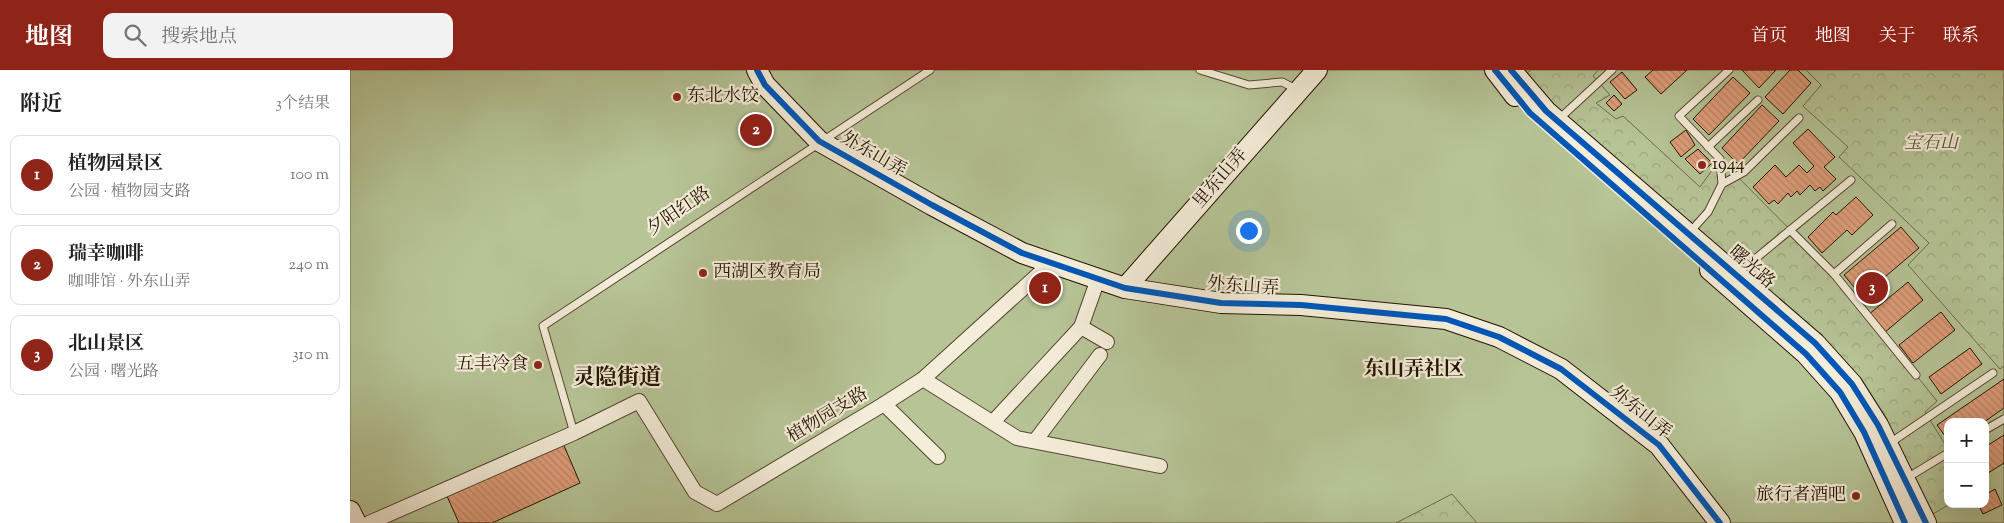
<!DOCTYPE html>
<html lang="zh">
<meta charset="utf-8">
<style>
body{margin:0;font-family:"Sorts Mill Goudy","Noto Serif SC",serif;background:#f2f2f2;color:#202124}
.controls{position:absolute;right:15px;bottom:15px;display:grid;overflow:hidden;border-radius:10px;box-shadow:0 5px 20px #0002}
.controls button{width:45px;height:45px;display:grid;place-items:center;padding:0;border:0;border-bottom:1px solid #e0e0e0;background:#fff;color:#202124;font:25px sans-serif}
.you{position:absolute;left:898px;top:160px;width:18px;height:18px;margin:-12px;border:4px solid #fff;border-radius:50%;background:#1a73e8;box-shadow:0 0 0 8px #1a73e833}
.badge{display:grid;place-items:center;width:32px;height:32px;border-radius:50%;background:#8f2418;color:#fff;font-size:16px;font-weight:700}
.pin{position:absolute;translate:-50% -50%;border:2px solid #fff;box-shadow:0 1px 5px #0006}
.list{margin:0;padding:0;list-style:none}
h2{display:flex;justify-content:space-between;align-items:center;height:65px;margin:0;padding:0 20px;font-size:21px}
h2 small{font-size:16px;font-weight:400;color:#757577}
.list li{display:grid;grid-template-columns:32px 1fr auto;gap:15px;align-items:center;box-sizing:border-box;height:80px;margin:0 10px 10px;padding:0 10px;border:1px solid #e0e0e0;border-radius:10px}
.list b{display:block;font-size:19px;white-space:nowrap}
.list p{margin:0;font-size:16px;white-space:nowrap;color:#757577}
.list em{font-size:16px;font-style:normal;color:#757577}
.icon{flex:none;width:28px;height:28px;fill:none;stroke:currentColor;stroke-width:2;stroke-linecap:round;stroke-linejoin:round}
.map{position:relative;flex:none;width:1654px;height:453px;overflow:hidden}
header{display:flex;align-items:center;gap:30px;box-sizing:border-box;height:70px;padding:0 25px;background:#8f2418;color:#fff}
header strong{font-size:24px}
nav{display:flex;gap:28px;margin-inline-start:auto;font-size:18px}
.search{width:350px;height:45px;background:#f2f2f2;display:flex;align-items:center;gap:12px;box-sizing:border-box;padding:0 18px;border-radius:10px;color:#757577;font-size:19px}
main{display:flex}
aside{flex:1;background:#fff}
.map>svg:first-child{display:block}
.green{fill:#b6c496;stroke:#6d6b4b;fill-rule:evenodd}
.forest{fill:url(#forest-crowns);stroke:#6d6b4b}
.building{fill:url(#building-back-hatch);stroke:#241200}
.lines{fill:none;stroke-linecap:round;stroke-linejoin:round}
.lane-casing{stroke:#564631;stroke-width:9}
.street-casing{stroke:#564631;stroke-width:16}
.secondary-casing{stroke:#241200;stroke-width:22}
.lane{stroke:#f4edd9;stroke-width:7}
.street{stroke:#f4edd9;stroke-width:14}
.secondary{stroke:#f4edd9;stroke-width:20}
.cycleway-casing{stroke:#f4edd9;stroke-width:9}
.cycleway{stroke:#0057b8;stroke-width:6}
.poi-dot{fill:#8f2418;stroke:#f4edd9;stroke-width:2}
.labels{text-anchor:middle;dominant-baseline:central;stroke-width:4.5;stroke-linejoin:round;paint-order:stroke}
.poi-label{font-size:18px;fill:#241200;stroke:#f4edd9;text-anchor:start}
.park-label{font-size:18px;font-style:italic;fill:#575034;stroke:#f4edd9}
.street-label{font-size:18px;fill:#241200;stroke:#f4edd9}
.quarter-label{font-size:20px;font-weight:bold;fill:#241200;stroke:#f4edd9}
.district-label{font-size:22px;font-weight:bold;fill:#241200;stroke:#f4edd9}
</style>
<header>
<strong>地图</strong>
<div class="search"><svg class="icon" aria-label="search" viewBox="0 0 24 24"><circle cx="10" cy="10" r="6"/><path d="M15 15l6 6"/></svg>搜索地点</div>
<nav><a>首页</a><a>地图</a><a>关于</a><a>联系</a></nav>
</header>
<main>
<aside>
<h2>附近<small>3个结果</small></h2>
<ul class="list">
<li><span class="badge">1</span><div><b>植物园景区</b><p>公园 · 植物园支路</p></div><em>100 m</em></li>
<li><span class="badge">2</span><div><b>瑞幸咖啡</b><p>咖啡馆 · 外东山弄</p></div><em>240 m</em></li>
<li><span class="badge">3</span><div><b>北山景区</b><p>公园 · 曙光路</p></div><em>310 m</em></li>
</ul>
</aside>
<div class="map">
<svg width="1654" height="453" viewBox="0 0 1654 453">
<defs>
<pattern id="forest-crowns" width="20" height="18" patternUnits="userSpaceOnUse" patternTransform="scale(1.25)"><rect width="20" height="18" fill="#b6c496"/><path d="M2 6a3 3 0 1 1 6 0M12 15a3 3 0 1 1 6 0" fill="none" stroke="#9ca780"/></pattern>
<pattern id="building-back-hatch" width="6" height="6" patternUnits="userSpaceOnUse" patternTransform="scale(1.25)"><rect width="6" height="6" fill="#df9e7a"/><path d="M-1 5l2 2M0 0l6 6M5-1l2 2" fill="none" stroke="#bf8768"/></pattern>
</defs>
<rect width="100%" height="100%" fill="#eee3c5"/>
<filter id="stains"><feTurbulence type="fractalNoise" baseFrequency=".004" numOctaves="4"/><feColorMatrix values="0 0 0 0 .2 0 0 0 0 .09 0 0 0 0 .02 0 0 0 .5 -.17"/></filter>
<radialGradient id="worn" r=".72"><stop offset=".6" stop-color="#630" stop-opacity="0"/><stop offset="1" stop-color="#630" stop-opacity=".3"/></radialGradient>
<path class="green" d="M 0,0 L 1654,0 L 1654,453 L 2,453 L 0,448 ZM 1598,352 L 1635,352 L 1635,434 L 1598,434 Z"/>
<g class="forest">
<polygon points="1181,0 1248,0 1243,6 1260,25 1246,33 1266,49 1273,46 1350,117 1370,89 1484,204 1587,331 1575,342 1598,379 1598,434 1600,434 1583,444 1518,322 1207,39 1176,4"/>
<polygon points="1456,0 1654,0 1654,296 1650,299 1558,195 1579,173 1489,87 1498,77 1453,36 1471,15"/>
<polygon points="1102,424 1127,453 1046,453"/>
</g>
<g class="building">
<polygon points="1303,0 1337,0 1311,24 1295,7"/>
<polygon points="1392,0 1426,0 1409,18"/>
<polygon points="1440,0 1448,0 1461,13 1433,44 1415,27"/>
<polygon points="1272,2 1287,20 1275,29 1260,12"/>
<polygon points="1383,7 1400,23 1359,65 1343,49"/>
<polygon points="1264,25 1272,34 1264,41 1256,33"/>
<polygon points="1412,35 1429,51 1388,94 1372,78"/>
<polygon points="1458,59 1485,87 1474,97 1486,109 1473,121 1470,117 1465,121 1460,115 1450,125 1447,121 1441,127 1438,123 1428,134 1424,130 1419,134 1403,117 1425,95 1436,107 1449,95 1457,103 1464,96 1443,73"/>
<polygon points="1336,60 1345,75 1331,87 1320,72"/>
<polygon points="1348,79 1362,93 1350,104 1335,89"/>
<polygon points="1506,127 1523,145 1502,165 1497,160 1472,183 1458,167 1483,142 1486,145"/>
<polygon points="1551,157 1569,178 1516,223 1513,219 1509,223 1494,205"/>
<polygon points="1558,212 1573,230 1534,263 1518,245"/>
<polygon points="1591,242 1605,260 1563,293 1549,275"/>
<polygon points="1620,278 1632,294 1591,324 1579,307"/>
<polygon points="1654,309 1654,338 1634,352 1598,352 1598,370 1587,355"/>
<polygon points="1654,365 1654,393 1635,405 1635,377"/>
<polygon points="212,371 230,413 142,453 109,453 96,424"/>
<polygon points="1645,419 1652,435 1633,444 1628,434 1635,434 1635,425"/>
</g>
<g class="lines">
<g class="lane-casing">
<g id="lane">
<polyline points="850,0 899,15 932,12 948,20"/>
<polyline points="1209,49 1262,0"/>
<polyline points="1358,77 1408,30"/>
<polyline points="1372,114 1370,89 1329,46 1379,0"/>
<polyline points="1440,160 1484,204 1542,154"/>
<polyline points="1339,163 1358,142 1372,114 1394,102 1449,48"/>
<polyline points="1388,203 1501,110"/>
<polyline points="1484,204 1566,305"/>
<polyline points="1635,360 1654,349"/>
<polyline points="224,363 193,256 580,0"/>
<polyline points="1540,373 1643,303"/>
<polyline points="1557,408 1598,383"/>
</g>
</g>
<g class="street-casing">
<g id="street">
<polyline points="731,257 757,272"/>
<polyline points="573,309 667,368 810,396"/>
<polyline points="534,334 588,387"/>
<polyline points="643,352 731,257 748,209"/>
<polyline points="685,371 750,285"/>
<polyline points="19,453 224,363 289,331 345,422 367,434 534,334 573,309 701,193"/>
</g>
</g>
<g class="secondary-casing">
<g id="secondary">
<polyline points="407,0 415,15 469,71 582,135 672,183 775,218 871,233 951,235 1096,249 1149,267 1211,299 1309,375 1370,453"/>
<polyline points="1145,0 1165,26"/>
<polyline points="1161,0 1196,41 1465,273 1502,314 1528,355 1576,453"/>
<polyline points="1360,200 1456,284 1490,322 1514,362 1555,453"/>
<polyline points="775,218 967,0"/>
<polyline points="0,441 6,453"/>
</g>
</g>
<use href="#lane" class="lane"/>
<use href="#street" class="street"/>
<use href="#secondary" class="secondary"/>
<g class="cycleway-casing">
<g id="cycleway">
<polyline points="407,0 415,15 469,71 582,135 672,183 775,218 871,233 951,235 1096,249 1149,267 1211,299 1309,375 1370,453"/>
<polyline points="1145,0 1180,43 1456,284 1490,322 1514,362 1555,453"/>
<polyline points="1161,0 1196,41 1465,273 1502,314 1528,355 1576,453"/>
</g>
</g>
<use href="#cycleway" class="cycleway"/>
</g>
<g class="poi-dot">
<circle cx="327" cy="27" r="5"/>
<circle cx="1352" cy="95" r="5"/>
<circle cx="353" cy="203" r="5"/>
<circle cx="188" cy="295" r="5"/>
<circle cx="1506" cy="426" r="5"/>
</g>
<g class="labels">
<g class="poi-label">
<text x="337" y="27">东北水饺</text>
<text x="1362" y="95">1944</text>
<text x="363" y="203">西湖区教育局</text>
<text x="178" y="295" text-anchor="end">五丰冷食</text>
<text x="1496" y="426" text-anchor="end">旅行者酒吧</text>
</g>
<g class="park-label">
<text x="1581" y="74">宝石山</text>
</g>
<g class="street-label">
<text transform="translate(523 85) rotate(30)">外东山弄</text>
<text transform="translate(871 109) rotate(-49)">里东山弄</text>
<text transform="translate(329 142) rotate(-34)">夕阳红路</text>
<text transform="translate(1401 198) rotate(41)">曙光路</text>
<text transform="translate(893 217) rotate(4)">外东山弄</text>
<text transform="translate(1290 343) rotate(39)">外东山弄</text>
<text transform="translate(478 346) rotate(-31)">植物园支路</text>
</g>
<g class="quarter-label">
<text x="1064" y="300">东山弄社区</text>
</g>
<g class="district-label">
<text x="267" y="309">灵隐街道</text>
</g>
</g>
<rect width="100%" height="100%" filter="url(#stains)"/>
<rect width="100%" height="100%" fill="url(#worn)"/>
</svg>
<div class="controls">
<button>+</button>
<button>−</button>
</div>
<div class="you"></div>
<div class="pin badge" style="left:695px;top:218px">1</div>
<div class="pin badge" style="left:406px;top:60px">2</div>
<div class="pin badge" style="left:1522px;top:218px">3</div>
</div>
</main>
